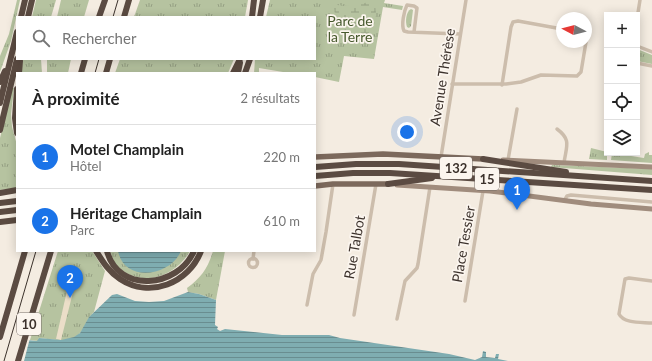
<!DOCTYPE html>
<html lang="fr">
<meta charset="utf-8">
<style>
body{margin:0;font-family:Lato,sans-serif;background:#f6f6f6;color:#222}
.controls{position:absolute;right:12px;top:12px;display:grid;overflow:hidden;border-radius:0px;box-shadow:0 2px 10px #0003}
.controls button{width:36px;height:36px;display:grid;place-items:center;padding:0;border:0;border-bottom:1px solid #e0e0e0;background:#fff;color:#222;font:20px sans-serif}
.compass{position:absolute;left:556px;top:12px;width:36px;height:36px;border-radius:50%;background:#fff;box-shadow:0 2px 10px #0003;rotate:277deg}
.you{position:absolute;left:407px;top:132px;width:14px;height:14px;margin:-10px;border:3px solid #fff;border-radius:50%;background:#1a73e8;box-shadow:0 0 0 6px #1a73e833}
.badge{display:grid;place-items:center;width:26px;height:26px;border-radius:50%;background:#1a73e8;color:#fff;font-size:13px;font-weight:700}
.pin{position:absolute;translate:-50% -33px;filter:drop-shadow(0 1px 2px #0008)}
.pin::after{content:'';position:absolute;top:21px;width:14px;height:12px;background:inherit;clip-path:polygon(0 0,100% 0,50% 100%)}
.list{margin:0;padding:0;list-style:none}
h2{display:flex;justify-content:space-between;align-items:center;height:52px;margin:0;padding:0 16px;font-size:17px}
h2 small{font-size:13px;font-weight:400;color:#767676}
.list li{display:grid;grid-template-columns:26px 1fr auto;gap:12px;align-items:center;box-sizing:border-box;height:64px;padding:0 16px;border-top:1px solid #e0e0e0}
.list b{display:block;font-size:15px;white-space:nowrap}
.list p{margin:0;font-size:13px;white-space:nowrap;color:#767676}
.list em{font-size:13px;font-style:normal;color:#767676}
.icon{flex:none;width:22px;height:22px;fill:none;stroke:currentColor;stroke-width:2;stroke-linecap:round;stroke-linejoin:round}
.map{position:relative;flex:none;width:652px;height:361px;overflow:hidden}
.search{position:absolute;background:#fff;box-shadow:0 2px 10px #0003;left:16px;top:16px;width:300px;height:44px;display:flex;align-items:center;gap:10px;box-sizing:border-box;padding:0 14px;border-radius:0px;color:#767676;font-size:15px}
.panel{position:absolute;background:#fff;box-shadow:0 2px 10px #0003;left:16px;top:72px;width:300px;height:180px;border-radius:0px}
.map>svg:first-child{display:block}
.grass{fill:url(#grass-tufts)}
.wetland{fill:url(#wetland-marsh)}
.plaza{fill:#ebdec8}
.water{fill:url(#water-rules)}
.pier{fill:#f4ece1}
.lines{fill:none;stroke-linecap:round;stroke-linejoin:round}
.minor{stroke:#ccbdac;stroke-width:3.5}
.secondary{stroke:#a08c7d;stroke-width:5}
.primary{stroke:#7c695c;stroke-width:5.5}
.motorway{stroke:#5b4b42;stroke-width:6}
.tram{stroke:#3b312b;stroke-width:1}
.labels{text-anchor:middle;dominant-baseline:central;stroke-width:3.5;stroke-linejoin:round;paint-order:stroke}
.shield{fill:#fbf5ee;stroke:#756c66;stroke-width:1}
.shield-label{font-size:13px;font-weight:bold;fill:#3b312b}
.park-label{font-size:14px;fill:#47592e;stroke:#fbf5ee}
.street-label{font-size:14px;fill:#3b312b;stroke:#fbf5ee}
</style>
<div class="map">
<svg width="652" height="361" viewBox="0 0 652 361">
<defs>
<pattern id="grass-tufts" width="24" height="20" patternUnits="userSpaceOnUse"><rect width="24" height="20" fill="#b6c3a0"/><path d="M3 7l-1-3M5 7V3M7 7l1-3M15 17l-1-3M17 17v-4M19 17l1-3" fill="none" stroke="#959f83"/></pattern>
<pattern id="wetland-marsh" width="20" height="14" patternUnits="userSpaceOnUse"><rect width="20" height="14" fill="#b6c3a0"/><path d="M1 5h8M5 5V1M11 12h8M15 12V8" fill="none" stroke="#959f83"/></pattern>
<pattern id="water-rules" width="6" height="5" patternUnits="userSpaceOnUse"><rect width="6" height="5" fill="#7fadb1"/><path d="M0 2.5h6" fill="none" stroke="#698d90"/></pattern>
</defs>
<rect width="100%" height="100%" fill="#f4ece1"/>
<g class="grass">
<polygon points="17,0 20,0 11,41 0,72 0,56 9,34"/>
<polygon points="36,0 56,0 51,17 32,17"/>
<polygon points="61,0 89,0 84,17 57,17"/>
<polygon points="140,0 248,0 245,17 134,17"/>
<polygon points="270,0 385,0 384,3 403,6 402,10 383,7 374,59 344,56 339,82 315,77 315,73 289,73 259,68 259,73 254,73 255,59 315,59 315,17 266,17"/>
<path d="M 411,9 L 413,10 L 411,26 L 409,28 L 407,27 C 405,22 406,11 411,9 Z"/>
<polygon points="637,49 652,55 652,64 637,61"/>
<polygon points="23,59 41,59 42,73 21,73"/>
<polygon points="47,59 71,59 68,73 47,73"/>
<polygon points="120,59 234,59 228,73 115,73"/>
<polygon points="12,88 14,88 11,114 12,127 17,145 17,188 0,190 0,138"/>
<polygon points="591,148 607,152 607,160 589,159"/>
<polygon points="649,152 649,155 652,155 652,163 611,160 612,153 644,158 645,154"/>
<polygon points="552,165 652,169 652,175 551,167"/>
<path d="M 58,251 L 92,251 L 105,271 L 94,312 C 87,318 85,328 79,334 C 69,344 51,339 39,338 L 38,341 L 30,340 Z"/>
<path d="M 110,251 L 190,251 C 176,276 143,289 118,267 C 114,264 112,256 110,251 Z"/>
<path d="M 213,251 L 225,251 L 216,300 L 199,294 L 188,292 L 187,288 C 201,278 208,268 213,251 Z"/>
</g>
<path class="wetland" d="M 370,2 L 375,5 C 378,15 373,39 360,41 C 349,36 335,22 334,8 L 337,5 L 348,6 Z"/>
<polygon class="plaza" points="69,282 75,284 61,340 56,339"/>
<g class="water">
<path d="M 118,251 L 181,251 C 170,277 124,283 118,251 Z"/>
<polygon points="188,292 199,294 216,300 215,325 218,327 217,329 220,331 225,329 282,335 329,335 340,338 449,354 475,360 482,357 483,351 486,352 486,357 495,358 496,354 499,354 498,359 508,361 0,361 0,347 17,339 37,341 39,338 61,340 74,337 80,333 89,317 112,295 117,294 135,301 149,302 164,301"/>
</g>
<polygon class="pier" points="16,337 30,338 24,361 0,361 0,344"/>
<g class="lines">
<g class="minor">
<polyline points="637,19 640,0"/>
<path d="M 414,32 L 417,8 L 414,6 L 407,5 C 404,11 401,25 404,31 L 408,32 L 460,34"/>
<polyline points="586,36 586,39"/>
<polyline points="637,46 652,52"/>
<polyline points="637,63 652,66"/>
<polyline points="452,84 506,84 521,82 541,75 577,76 581,72 586,42"/>
<polyline points="502,85 511,27 513,22 518,21 562,29"/>
<path d="M 557,129 C 572,140 566,147 564,163"/>
<polyline points="441,157 466,0"/>
<polyline points="508,160 517,109"/>
<polyline points="564,201 567,196 571,195 652,202"/>
<circle cx="253" cy="263" r="4.5"/>
<polyline points="253,259 254,251"/>
<path d="M 652,281 L 629,278 L 625,279 L 619,314 C 624,324 642,322 652,323"/>
<polyline points="465,301 483,191"/>
<polyline points="307,305 313,274 321,260 326,232 333,184"/>
<polyline points="354,315 376,184"/>
<polyline points="397,319 405,281 417,268 418,264 430,187"/>
</g>
<g class="secondary">
<polyline points="503,160 652,167"/>
<polyline points="397,185 490,191 591,204 652,209"/>
</g>
<g class="primary">
<polyline points="315,157 383,154 483,159"/>
<polyline points="315,186 333,184 388,184"/>
</g>
<g class="motorway">
<polyline points="21,17 25,0"/>
<polyline points="28,17 32,0"/>
<polyline points="99,17 105,0"/>
<polyline points="124,17 129,0"/>
<polyline points="252,17 254,0"/>
<polyline points="260,17 263,0"/>
<polyline points="19,73 20,61"/>
<polyline points="81,73 85,59"/>
<polyline points="106,73 110,59"/>
<polyline points="233,73 240,59"/>
<polyline points="238,73 240,63"/>
<polyline points="245,73 250,59"/>
<polyline points="0,82 5,71"/>
<polyline points="17,89 15,118 17,133"/>
<polyline points="0,103 17,32"/>
<polyline points="0,130 17,59"/>
<polyline points="483,159 566,172"/>
<polyline points="315,167 356,164 399,164 652,181"/>
<polyline points="315,176 353,173 390,173 652,190"/>
<polyline points="388,184 432,178"/>
<polyline points="0,193 17,190"/>
<polyline points="0,203 17,201"/>
<polyline points="0,212 17,210"/>
<polyline points="0,222 17,220"/>
<path d="M 96,251 C 103,262 109,272 120,279 C 150,299 189,283 201,251"/>
<path d="M 107,251 C 118,294 178,288 194,251"/>
<polyline points="0,337 25,251"/>
<polyline points="18,361 51,251"/>
</g>
<g class="tram">
<polyline points="113,17 118,0"/>
<polyline points="95,73 99,59"/>
<polyline points="4,361 36,251"/>
</g>
</g>
<g class="labels">
<g class="shield">
<rect x="440" y="157" width="32" height="22" rx="3"/>
<rect x="475" y="168" width="24" height="22" rx="3"/>
<rect x="17" y="313" width="24" height="22" rx="3"/>
</g>
<g class="shield-label">
<text x="456" y="168">132</text>
<text x="487" y="179">15</text>
<text x="29" y="324">10</text>
</g>
<g class="park-label">
<text x="350" y="20">Parc de<tspan x="350" dy="16">la Terre</tspan></text>
</g>
<g class="street-label">
<text transform="translate(442 77) rotate(-81)">Avenue Thérèse</text>
<text transform="translate(463 244) rotate(-80)">Place Tessier</text>
<text transform="translate(354 247) rotate(-80)">Rue Talbot</text>
</g>
</g>
</svg>
<div class="controls">
<button>+</button>
<button>−</button>
<button><svg class="icon" aria-label="locate" viewBox="0 0 24 24"><circle cx="12" cy="12" r="6"/><path d="M12 2v4M12 18v4M2 12h4M18 12h4"/></svg></button>
<button><svg class="icon" aria-label="layers" viewBox="0 0 24 24"><path d="M12 4l9 5-9 5-9-5zM3 14l9 5 9-5"/></svg></button>
</div>
<svg class="compass" viewBox="-18 -18 36 36"><path d="M0-13l5 13h-10z" fill="#e53935"/><path d="M0 13l5-13h-10z" fill="#767676"/></svg>
<div class="you"></div>
<div class="pin badge" style="left:517px;top:210px">1</div>
<div class="pin badge" style="left:70px;top:298px">2</div>
<div class="search"><svg class="icon" aria-label="search" viewBox="0 0 24 24"><circle cx="10" cy="10" r="6"/><path d="M15 15l6 6"/></svg>Rechercher</div>
<section class="panel">
<h2>À proximité<small>2 résultats</small></h2>
<ul class="list">
<li><span class="badge">1</span><div><b>Motel Champlain</b><p>Hôtel</p></div><em>220 m</em></li>
<li><span class="badge">2</span><div><b>Héritage Champlain</b><p>Parc</p></div><em>610 m</em></li>
</ul>
</section>
</div>
